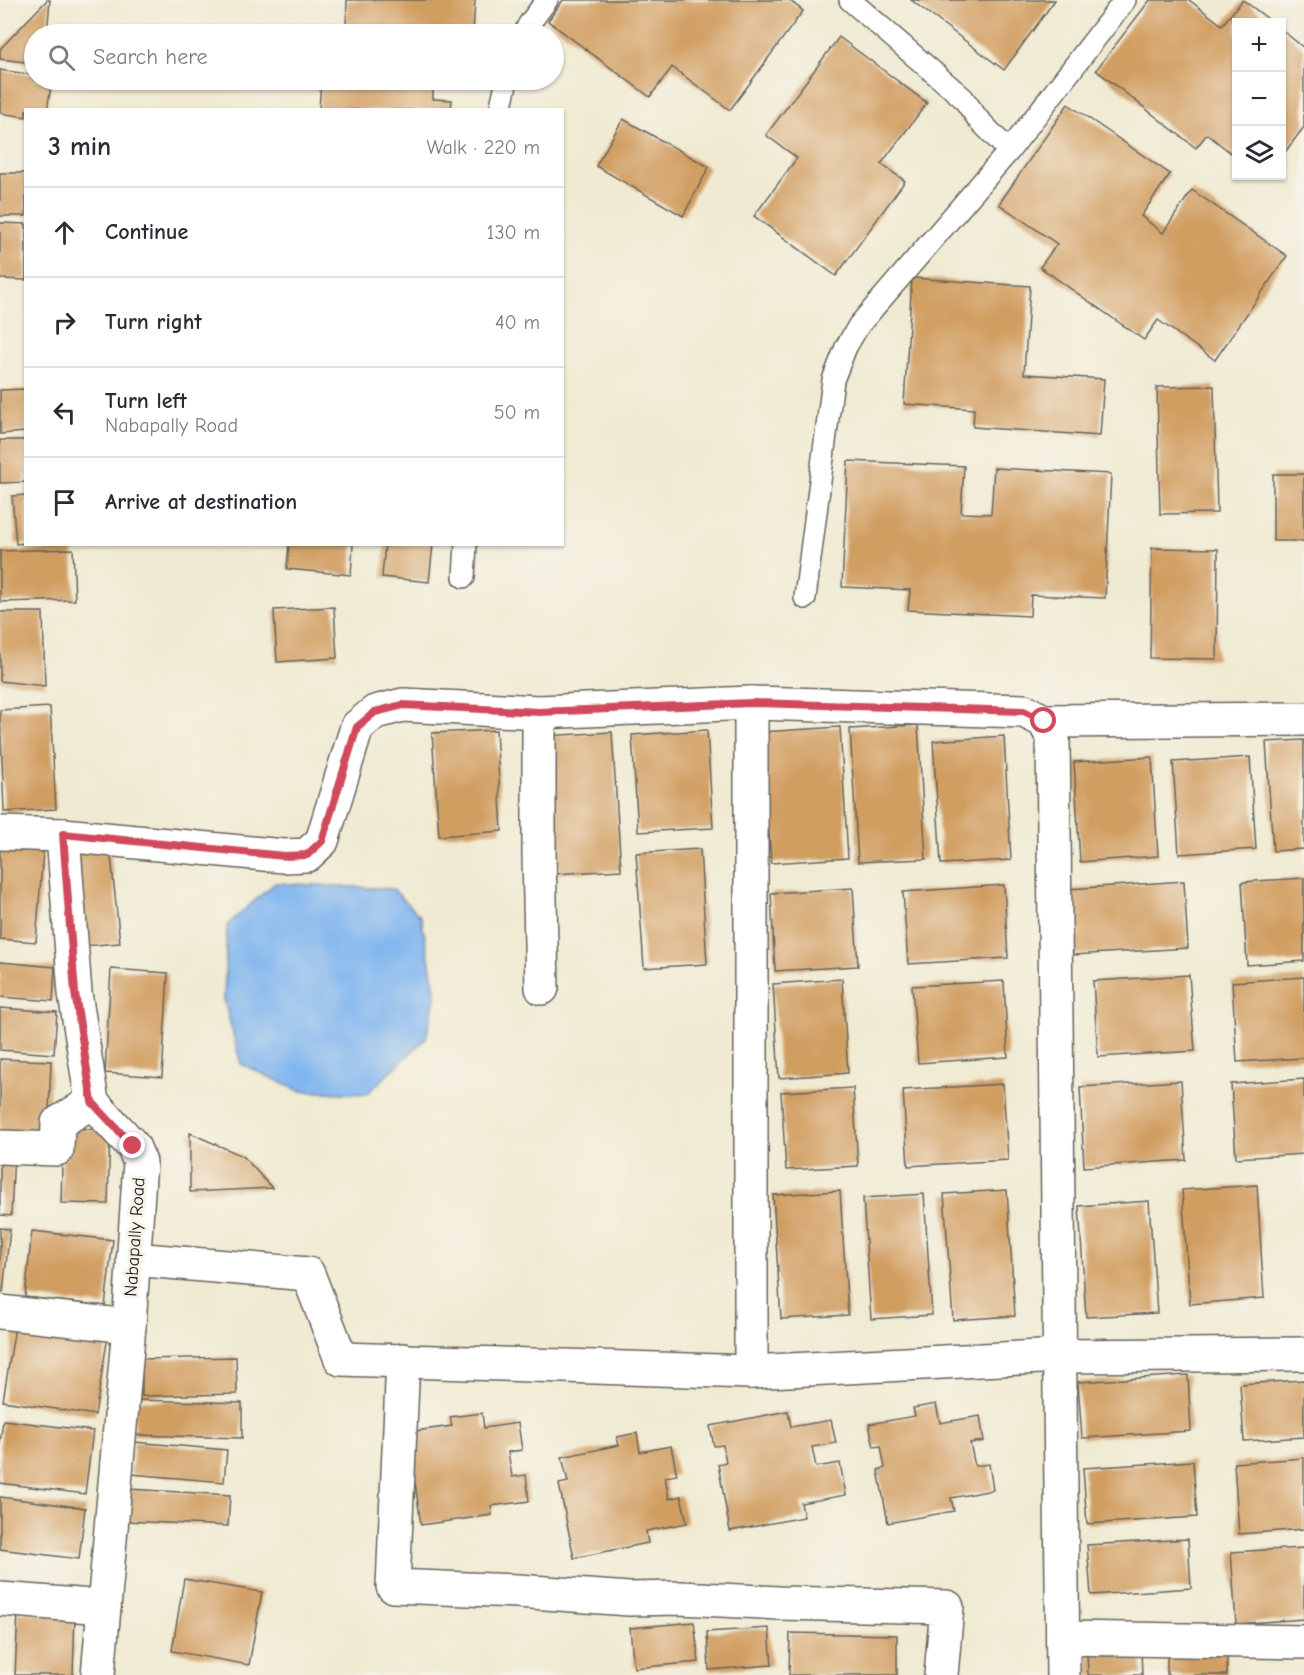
<!DOCTYPE html>
<meta charset="utf-8">
<style>
body{margin:0;font-family:"Comic Neue",sans-serif;background:#f2f2f3;color:#2b2b33}
.controls{position:absolute;right:18px;top:18px;display:grid;overflow:hidden;border-radius:0px;box-shadow:0 2px 4px #0004}
.controls button{width:54px;height:54px;display:grid;place-items:center;padding:0;border:0;border-bottom:2px solid #e1e1e2;background:#fff;color:#2b2b33;font:30px sans-serif}
.stop{position:absolute;width:18px;height:18px;margin:-14px;border:4px solid #d1495b;border-radius:50%;background:#fff}
.stop.end{background:#d1495b;border-color:#fff;box-shadow:0 2px 6px #0008}
.list{margin:0;padding:0;list-style:none}
h2{display:flex;justify-content:space-between;align-items:center;height:78px;margin:0;padding:0 24px;font-size:26px}
h2 small{font-size:20px;font-weight:400;color:#7c7c81}
.list li{display:grid;grid-template-columns:39px 1fr auto;gap:18px;align-items:center;box-sizing:border-box;height:90px;padding:0 24px;border-top:2px solid #e1e1e2}
.list b{display:block;font-size:22px;white-space:nowrap}
.list p{margin:0;font-size:20px;white-space:nowrap;color:#7c7c81}
.list em{font-size:20px;font-style:normal;color:#7c7c81}
.icon{flex:none;width:33px;height:33px;fill:none;stroke:currentColor;stroke-width:2;stroke-linecap:round;stroke-linejoin:round}
.map{position:relative;flex:none;width:1304px;height:1675px;overflow:hidden}
.search{position:absolute;background:#fff;box-shadow:0 2px 4px #0004;left:24px;top:24px;width:540px;height:66px;display:flex;align-items:center;gap:15px;box-sizing:border-box;padding:0 21px;border-radius:33px;color:#7c7c81;font-size:22px}
.panel{position:absolute;background:#fff;box-shadow:0 2px 4px #0004;left:24px;top:108px;width:540px;height:438px;border-radius:0px}
.map>svg:first-child{display:block}
.water{fill:#81b6ef;stroke:#4e6986;stroke-width:1.5}
.building{fill:#d19e62}
.lines{fill:none;stroke-linecap:round;stroke-linejoin:round}
.service-casing{stroke:#66645c;stroke-width:24}
.minor-casing{stroke:#66645c;stroke-width:36}
.service{stroke:#fff;stroke-width:21}
.minor{stroke:#fff;stroke-width:33}
.route{stroke:#d1495b;stroke-width:8}
.labels{text-anchor:middle;dominant-baseline:central;stroke-width:6;stroke-linejoin:round;paint-order:stroke}
.street-label{font-size:18px;fill:#1c1c1c;stroke:#f7f3e8}
</style>
<div class="map">
<svg width="1304" height="1675" viewBox="0 0 1304 1675">
<rect width="100%" height="100%" fill="#f7f3e8"/>
<filter id="ink" filterUnits="userSpaceOnUse"><feTurbulence type="fractalNoise" baseFrequency=".0167" numOctaves="2"/><feDisplacementMap in="SourceGraphic" scale="12" xChannelSelector="R" yChannelSelector="G"/><feConvolveMatrix kernelMatrix="1 2 1 2 8 2 1 2 1" color-interpolation-filters="sRGB"/></filter>
<filter id="wash" filterUnits="userSpaceOnUse"><feTurbulence type="fractalNoise" baseFrequency=".008" numOctaves="4" result="noise"/><feDisplacementMap in="SourceGraphic" scale="24" xChannelSelector="R" yChannelSelector="G"/><feGaussianBlur stdDeviation="1.35" result="paint"/><feColorMatrix in="noise" values="0 0 0 0 0 0 0 0 0 0 0 0 0 0 0 0 0 1.4 0 .05"/><feComposite in="paint" operator="in"/></filter>
<g filter="url(#wash)">
<rect width="100%" height="100%" fill="#f0ead2"/>
<polygon class="water" points="275,883 393,889 421,917 436,995 426,1038 367,1094 300,1091 241,1064 224,1000 227,925"/>
<g id="blocks">
<g class="building">
<polygon points="47,0 50,0 47,34 34,34 34,63 0,59 0,49"/>
<polygon points="347,0 475,0 473,34 323,34 324,24 346,26"/>
<polygon points="563,0 789,0 803,11 730,110 672,67 650,97 548,21"/>
<polygon points="911,0 1055,0 1004,70"/>
<polygon points="1150,0 1189,0 1222,25 1243,0 1272,22 1236,22 1236,157 1207,134 1196,148 1096,70"/>
<polygon points="1282,30 1304,48 1304,127 1282,156"/>
<polygon points="839,37 927,103 881,164 905,181 836,276 754,216 797,158 766,135"/>
<polygon points="0,70 34,75 34,80 52,80 47,110 26,110 26,117 0,113"/>
<polygon points="321,80 471,80 470,87 433,85 433,99 452,100 451,110 319,110"/>
<polygon points="1068,104 1170,174 1141,216 1163,233 1192,190 1287,256 1215,360 1158,320 1144,340 1040,267 1057,244 999,204"/>
<polygon points="623,119 709,167 683,216 596,166"/>
<rect x="0" y="173" width="26" height="43"/>
<polygon points="0,223 26,224 26,280 0,279"/>
<polygon points="912,278 1030,286 1024,374 1104,379 1100,436 973,427 974,409 904,404"/>
<polygon points="1214,386 1217,513 1160,514 1157,387"/>
<polygon points="26,389 26,432 0,434 0,390"/>
<polygon points="0,440 26,440 26,482 0,483"/>
<polygon points="848,461 964,466 961,513 991,514 994,468 1111,474 1105,598 1031,595 1030,616 908,610 910,590 842,587"/>
<rect x="1273" y="474" width="31" height="67"/>
<polygon points="26,495 26,543 16,544 12,496"/>
<polygon points="289,544 353,544 351,575 287,569"/>
<polygon points="385,544 433,544 429,582 382,577"/>
<polygon points="1152,548 1218,549 1217,659 1150,658"/>
<polygon points="73,549 75,600 0,602 0,551"/>
<polygon points="334,607 337,658 277,662 274,610"/>
<polygon points="0,612 43,612 45,686 0,681"/>
<polygon points="50,707 56,809 4,812 0,710"/>
<polygon points="918,725 926,859 858,862 850,729"/>
<polygon points="840,727 848,858 771,863 762,732"/>
<polygon points="496,730 502,831 439,836 432,733"/>
<polygon points="707,730 713,828 638,832 632,735"/>
<polygon points="612,732 621,870 554,874 545,736"/>
<polygon points="1004,736 1011,860 941,864 933,741"/>
<polygon points="1304,740 1304,849 1273,851 1266,742"/>
<polygon points="1152,757 1158,856 1080,862 1074,762"/>
<polygon points="1250,757 1256,849 1179,854 1173,762"/>
<polygon points="0,847 43,851 36,942 0,939"/>
<polygon points="110,847 120,943 83,946 73,851"/>
<polygon points="700,849 707,964 644,968 636,853"/>
<polygon points="1304,878 1304,961 1247,965 1242,882"/>
<polygon points="1184,881 1188,948 1073,955 1069,889"/>
<polygon points="1004,885 1008,958 908,964 903,892"/>
<polygon points="853,888 858,966 775,971 771,893"/>
<polygon points="0,962 55,967 53,1001 0,997"/>
<polygon points="111,969 168,973 162,1077 105,1073"/>
<polygon points="1189,975 1195,1051 1098,1057 1093,981"/>
<polygon points="1304,977 1304,1058 1237,1062 1232,982"/>
<polygon points="842,979 848,1073 779,1078 773,984"/>
<polygon points="1004,981 1008,1057 918,1063 912,986"/>
<polygon points="0,1008 57,1012 54,1054 0,1050"/>
<polygon points="0,1059 51,1061 48,1136 0,1135"/>
<polygon points="1304,1079 1304,1154 1236,1158 1231,1084"/>
<polygon points="1181,1081 1186,1160 1084,1167 1080,1087"/>
<polygon points="1003,1084 1008,1160 908,1166 903,1090"/>
<polygon points="853,1088 858,1166 786,1170 781,1092"/>
<polygon points="63,1128 110,1130 108,1204 61,1203"/>
<polygon points="190,1133 243,1156 272,1188 190,1192"/>
<polygon points="0,1152 14,1153 11,1216 0,1215"/>
<polygon points="1257,1185 1264,1298 1190,1304 1182,1190"/>
<polygon points="1007,1190 1015,1316 953,1320 944,1194"/>
<polygon points="840,1191 848,1315 781,1319 773,1195"/>
<polygon points="924,1194 932,1315 871,1319 863,1198"/>
<polygon points="1149,1201 1157,1313 1086,1317 1079,1206"/>
<polygon points="0,1228 10,1229 3,1292 0,1292"/>
<polygon points="32,1231 113,1240 105,1306 25,1297"/>
<polygon points="16,1321 108,1336 95,1415 3,1401"/>
<polygon points="236,1357 237,1394 142,1396 142,1359"/>
<polygon points="1188,1375 1191,1431 1082,1438 1078,1382"/>
<polygon points="1304,1380 1304,1437 1244,1441 1240,1384"/>
<polygon points="135,1400 242,1403 242,1438 134,1435"/>
<polygon points="936,1404 940,1423 980,1416 984,1441 970,1443 975,1466 989,1464 993,1490 951,1498 954,1511 888,1523 878,1470 885,1468 881,1446 874,1447 869,1424 915,1416 913,1408"/>
<polygon points="788,1411 791,1427 831,1420 836,1443 812,1447 816,1467 840,1463 846,1495 801,1503 804,1517 730,1531 718,1464 726,1462 723,1445 714,1446 710,1426"/>
<polygon points="482,1413 484,1428 518,1423 522,1450 508,1452 512,1477 526,1475 529,1501 491,1506 492,1515 421,1525 408,1432 452,1426 450,1417"/>
<polygon points="3,1420 93,1431 85,1494 0,1483 0,1444"/>
<polygon points="637,1433 640,1452 671,1446 677,1475 665,1477 669,1499 681,1496 687,1523 646,1531 648,1543 574,1558 559,1484 568,1482 562,1457 619,1445 617,1437"/>
<polygon points="134,1442 227,1450 224,1482 131,1474"/>
<polygon points="1304,1458 1304,1529 1239,1534 1234,1463"/>
<polygon points="1193,1461 1197,1517 1087,1524 1083,1468"/>
<polygon points="128,1489 230,1495 228,1526 126,1521"/>
<polygon points="0,1497 85,1508 79,1559 0,1549"/>
<polygon points="1188,1539 1191,1588 1091,1595 1087,1545"/>
<polygon points="1304,1548 1304,1619 1236,1624 1231,1552"/>
<polygon points="184,1579 262,1592 249,1665 172,1651"/>
<polygon points="18,1612 75,1615 73,1675 15,1675"/>
<polygon points="694,1622 699,1662 634,1668 630,1628"/>
<polygon points="769,1628 772,1665 709,1670 707,1632"/>
<polygon points="790,1633 897,1635 897,1675 789,1675"/>
<rect x="1167" y="1642" width="60" height="33"/>
<polygon points="1141,1649 1142,1675 1088,1675 1087,1650"/>
</g>
</g>
</g>
<g filter="url(#ink)">
<use href="#blocks" fill-opacity="0" stroke="#66645c" stroke-width="1.5"/>
<g class="lines">
<g class="service-casing">
<g id="service">
<polyline points="524,34 529,24 547,0"/>
<polyline points="500,110 507,80"/>
<polyline points="1009,151 1125,0"/>
<polyline points="464,577 466,544"/>
<polyline points="805,598 833,380 846,347 859,325 1009,151 978,119 963,98 850,0"/>
</g>
</g>
<g class="minor-casing">
<g id="minor">
<polyline points="751,703 751,1372"/>
<polyline points="539,712 539,855 542,988"/>
<polyline points="1044,721 1304,719"/>
<polyline points="0,833 63,835 284,856 307,855 322,841 357,727 375,712 403,705 539,712 751,703 1024,711 1044,721 1053,738 1063,1675"/>
<polyline points="63,835 75,993 92,1102 133,1146 140,1162 129,1326 98,1675"/>
<polyline points="0,1147 57,1149 58,1123 92,1102"/>
<polyline points="133,1259 308,1274 341,1359 751,1372 1060,1356 1304,1354"/>
<polyline points="0,1312 129,1326"/>
<polyline points="403,1360 393,1586 518,1591 629,1599 680,1598 779,1603 947,1607 941,1675"/>
<polyline points="0,1599 104,1607"/>
<polyline points="1063,1638 1304,1642"/>
</g>
</g>
<use href="#service" class="service"/>
<use href="#minor" class="minor"/>
</g>
</g>
<g class="lines" filter="url(#ink)">
<polyline class="route" points="133,1146 92,1102 75,993 63,834 284,856 307,855 322,841 357,727 375,712 403,705 539,712 751,703 1024,711 1044,721"/>
</g>
<g class="labels">
<g class="street-label">
<text transform="translate(135 1237) rotate(-86)">Nabapally Road</text>
</g>
</g>
</svg>
<div class="controls">
<button>+</button>
<button>−</button>
<button><svg class="icon" aria-label="layers" viewBox="0 0 24 24"><path d="M12 4l9 5-9 5-9-5zM3 14l9 5 9-5"/></svg></button>
</div>
<div class="stop" style="left:1044px;top:721px"></div>
<div class="stop end" style="left:133px;top:1146px"></div>
<div class="search"><svg class="icon" aria-label="search" viewBox="0 0 24 24"><circle cx="10" cy="10" r="6"/><path d="M15 15l6 6"/></svg>Search here</div>
<section class="panel">
<h2>3 min<small>Walk · 220 m</small></h2>
<ul class="list">
<li><svg class="icon" aria-label="ahead" viewBox="0 0 24 24"><path d="M12 20V5M6 11l6-6 6 6"/></svg><div><b>Continue</b></div><em>130 m</em></li>
<li><svg class="icon" aria-label="right" viewBox="0 0 24 24"><path d="M7 20v-9h11M14 6l5 5-5 5"/></svg><div><b>Turn right</b></div><em>40 m</em></li>
<li><svg class="icon" aria-label="left" viewBox="0 0 24 24"><path d="M17 20v-9H6M10 6l-5 5 5 5"/></svg><div><b>Turn left</b><p>Nabapally Road</p></div><em>50 m</em></li>
<li><svg class="icon" aria-label="arrive" viewBox="0 0 24 24"><path d="M6 21V4h12l-3 4 3 4H6"/></svg><div><b>Arrive at destination</b></div></li>
</ul>
</section>
</div>
